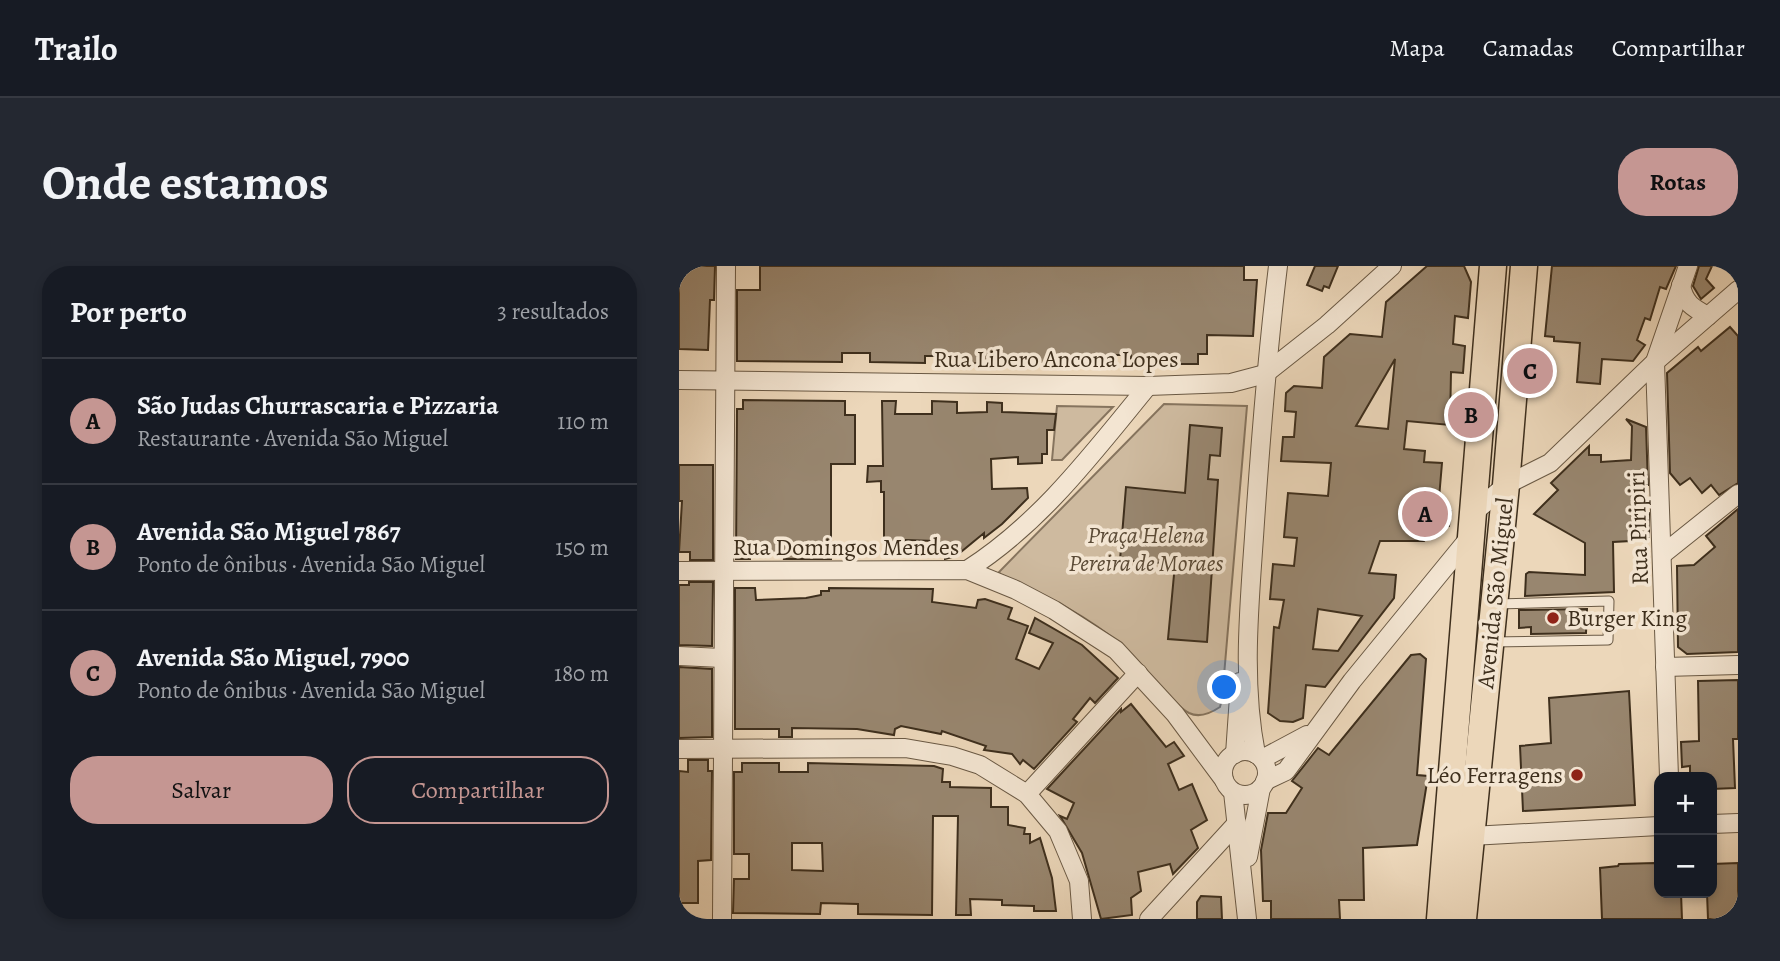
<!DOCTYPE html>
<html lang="pt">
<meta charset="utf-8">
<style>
body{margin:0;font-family:Alegreya,serif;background:#242831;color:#f1f3f6}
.controls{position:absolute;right:21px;bottom:21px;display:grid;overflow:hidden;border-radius:14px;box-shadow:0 4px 10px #0003}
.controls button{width:63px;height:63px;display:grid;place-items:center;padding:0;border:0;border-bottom:2px solid #363941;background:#171b24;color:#f1f3f6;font:35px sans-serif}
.you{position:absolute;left:546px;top:422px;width:24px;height:24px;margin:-18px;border:5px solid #fff;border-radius:50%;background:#1a73e8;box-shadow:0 0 0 10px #1a73e833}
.badge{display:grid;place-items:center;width:46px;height:46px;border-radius:50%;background:#c59692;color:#111;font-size:23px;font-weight:700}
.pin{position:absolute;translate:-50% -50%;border:4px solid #fff;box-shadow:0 2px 7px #0006}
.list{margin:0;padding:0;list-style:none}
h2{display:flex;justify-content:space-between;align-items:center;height:91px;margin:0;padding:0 28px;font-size:30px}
h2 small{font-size:23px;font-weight:400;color:#9ea1a6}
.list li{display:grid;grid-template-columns:46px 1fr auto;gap:21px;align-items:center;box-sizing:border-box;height:126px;padding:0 28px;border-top:2px solid #363941}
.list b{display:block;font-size:26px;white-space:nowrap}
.list p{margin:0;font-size:23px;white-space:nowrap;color:#9ea1a6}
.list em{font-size:23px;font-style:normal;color:#9ea1a6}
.actions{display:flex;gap:14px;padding:21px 28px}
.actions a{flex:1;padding:16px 0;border:2px solid #c59692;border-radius:28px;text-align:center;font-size:24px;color:#c59692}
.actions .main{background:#c59692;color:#111}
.map{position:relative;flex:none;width:1059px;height:653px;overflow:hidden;border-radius:28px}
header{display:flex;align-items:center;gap:42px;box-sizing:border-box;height:98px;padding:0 35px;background:#171b24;border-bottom:2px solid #363941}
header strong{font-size:33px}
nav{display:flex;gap:38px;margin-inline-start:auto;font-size:24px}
.intro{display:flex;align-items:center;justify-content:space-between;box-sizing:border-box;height:168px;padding:0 42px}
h1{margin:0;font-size:49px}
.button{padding:18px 32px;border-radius:28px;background:#c59692;color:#111;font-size:24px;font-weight:700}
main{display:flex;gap:42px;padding:0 42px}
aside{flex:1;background:#171b24;border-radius:28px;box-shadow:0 4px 10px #0003}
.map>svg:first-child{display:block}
.green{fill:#ceba9f;stroke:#86745e;stroke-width:2}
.building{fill:#98866f;stroke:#3e2f1d;stroke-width:2;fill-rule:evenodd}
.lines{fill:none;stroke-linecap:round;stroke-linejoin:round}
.service-casing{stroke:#6a5944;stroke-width:11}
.minor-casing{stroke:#6a5944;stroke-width:20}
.primary-casing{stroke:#3e2f1d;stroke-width:29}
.service{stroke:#f3e5d2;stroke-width:9}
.minor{stroke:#f3e5d2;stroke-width:18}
.primary{stroke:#ecd7ba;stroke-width:26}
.poi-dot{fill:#8f2418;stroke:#f3e5d2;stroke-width:2.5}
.labels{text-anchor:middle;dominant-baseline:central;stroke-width:7;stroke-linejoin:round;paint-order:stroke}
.street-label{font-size:24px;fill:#3e2f1d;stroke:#f3e5d2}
.park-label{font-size:24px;font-style:italic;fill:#5b4b37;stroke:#f3e5d2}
.poi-label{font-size:24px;fill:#3e2f1d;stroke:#f3e5d2;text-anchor:start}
</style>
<header>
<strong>Trailo</strong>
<nav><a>Mapa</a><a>Camadas</a><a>Compartilhar</a></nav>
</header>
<div class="intro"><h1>Onde estamos</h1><a class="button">Rotas</a></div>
<main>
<aside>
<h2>Por perto<small>3 resultados</small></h2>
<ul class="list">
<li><span class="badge">A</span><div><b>São Judas Churrascaria e Pizzaria</b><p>Restaurante · Avenida São Miguel</p></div><em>110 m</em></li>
<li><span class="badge">B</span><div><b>Avenida São Miguel 7867</b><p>Ponto de ônibus · Avenida São Miguel</p></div><em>150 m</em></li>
<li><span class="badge">C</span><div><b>Avenida São Miguel, 7900</b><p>Ponto de ônibus · Avenida São Miguel</p></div><em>180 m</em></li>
</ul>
<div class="actions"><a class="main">Salvar</a><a>Compartilhar</a></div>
</aside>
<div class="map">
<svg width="1059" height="653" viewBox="0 0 1059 653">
<rect width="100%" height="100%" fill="#ecd7ba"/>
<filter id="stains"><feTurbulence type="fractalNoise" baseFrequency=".00286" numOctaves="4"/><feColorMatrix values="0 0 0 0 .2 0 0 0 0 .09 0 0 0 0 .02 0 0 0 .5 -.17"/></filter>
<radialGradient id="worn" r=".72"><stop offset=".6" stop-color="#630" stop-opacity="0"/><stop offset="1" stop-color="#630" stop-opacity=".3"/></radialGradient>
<g class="green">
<path d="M 485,138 L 568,140 L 543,433 L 541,441 C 532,447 520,452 510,447 C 493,438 464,398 446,382 C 410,350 366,329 322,309 L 320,306 Z"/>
<polygon points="378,140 433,141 434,141 383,194 373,194"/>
</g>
<g class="building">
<polygon points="0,0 36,0 35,34 31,34 29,84 0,83"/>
<polygon points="81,0 565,0 565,14 578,14 574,70 528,69 528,88 519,88 519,98 495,98 495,101 452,100 452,89 412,89 412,99 288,97 288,91 261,90 246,90 246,97 191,96 191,87 163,87 163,96 58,95 58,24 81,24"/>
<polygon points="636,0 659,0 650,22 645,20 643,25 628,19"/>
<path d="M 748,0 L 785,0 L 792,16 L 789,52 L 776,50 L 774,78 L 786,80 L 784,107 L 772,106 L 771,159 L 728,155 L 725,183 L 746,185 L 745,196 L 763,197 L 759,244 L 772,245 L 770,260 L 758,259 L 745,275 L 701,275 L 690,307 L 717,309 L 715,332 L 646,421 L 627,419 L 624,452 L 614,456 L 601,455 L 589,447 L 595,361 L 600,362 L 605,334 L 591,333 L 594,298 L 615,300 L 618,272 L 605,271 L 609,227 L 649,230 L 652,197 L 602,195 L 604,171 L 615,171 L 617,146 L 606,145 L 607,127 L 615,120 L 643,122 L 645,91 L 671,68 L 703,71 L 707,36 ZM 716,93 L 709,163 L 677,160 ZM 639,343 L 683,350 L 659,385 L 634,383 Z"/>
<polygon points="873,0 997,0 987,23 981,21 971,54 966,52 958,74 966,79 954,95 923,93 921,118 898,116 901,77 875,75 875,71 866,70"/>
<polygon points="1020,0 1033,0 1027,13 1035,22 1022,33 1014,20"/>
<polygon points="1051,61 1059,70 1059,217 1040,229 1032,219 1023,227 1011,212 1001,219 991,207 988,107 1019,81 1022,85"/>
<polygon points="64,134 166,135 166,149 176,149 176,198 152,198 152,293 105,293 106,287 71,287 71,293 57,293 58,143 64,143"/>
<polygon points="203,135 217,135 216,148 253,148 253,135 278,136 278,147 308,146 308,136 323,137 323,146 377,148 375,164 368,164 368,188 363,188 363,197 339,198 339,191 312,193 313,223 348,222 349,232 323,258 305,272 305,267 277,290 266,293 266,278 255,278 255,275 227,274 227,284 205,283 205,226 202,226 202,215 188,216 189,200 204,200"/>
<polygon points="947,153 967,161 969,219 957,219 959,247 970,247 970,274 934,276 935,326 846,330 847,308 850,306 906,309 906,277 855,248 879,224 872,217 910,180 910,189 922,189 922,196 952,194 953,160"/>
<polygon points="511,159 543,162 541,190 531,189 529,213 539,214 528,376 489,373 496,298 441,294 447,221 506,227"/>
<polygon points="0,199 34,199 34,294 11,294 11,286 0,286 3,235 0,235"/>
<polygon points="1059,243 1059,386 1008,388 999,381 998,300 1015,299 1036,281 1027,270"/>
<polygon points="10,316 34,316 33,380 0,379 0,319 10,319"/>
<polygon points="56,322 76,322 77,334 127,332 142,329 142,325 150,325 150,322 254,323 253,336 297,342 299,334 306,333 333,342 329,353 349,360 337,393 360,403 374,377 350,367 356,352 403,379 439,412 416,437 411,432 394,453 398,456 355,503 344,494 341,498 333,488 305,484 307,480 263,465 262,468 222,460 216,463 215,469 178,463 113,462 113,471 100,471 100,463 56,463"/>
<polygon points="908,343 907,367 852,368 852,361 840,362 840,344"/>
<polygon points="732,389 741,388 747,393 738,509 749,510 738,579 684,582 685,634 660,634 661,653 592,653 592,635 584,635 582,584 589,547 607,547 623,522 613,515 639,482 650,489"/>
<polygon points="0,401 33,403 33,471 0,472"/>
<polygon points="1059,414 1059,473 1054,473 1056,522 1033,523 1033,511 1011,511 1011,500 1003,501 1002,476 1020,475 1019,415"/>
<polygon points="950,425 956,539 844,545 841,480 872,477 870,432"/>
<polygon points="452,438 487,481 495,476 505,490 489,498 500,524 513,518 528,554 512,564 519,582 494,608 491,598 459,606 462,625 452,632 453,649 422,653 403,587 381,550 388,553 395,537 368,523 442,443 442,446"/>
<polygon points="9,494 29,494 29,505 33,505 32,594 19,595 19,637 0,637 0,505 9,506"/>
<path d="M 63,497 L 100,497 L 100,506 L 129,506 L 129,497 L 255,500 L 264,503 L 263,516 L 271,516 L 271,521 L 312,522 L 312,541 L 329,541 L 329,559 L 346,562 L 345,568 L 351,568 L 351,577 L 361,572 L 373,612 L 377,645 L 355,645 L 355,640 L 323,639 L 323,634 L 291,633 L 292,649 L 277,649 L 279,550 L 254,550 L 253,649 L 179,648 L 179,638 L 142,637 L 141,648 L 54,647 L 55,613 L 70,613 L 70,588 L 55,588 L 55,506 L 63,506 ZM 113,577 L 143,577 L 144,605 L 113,604 Z"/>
<polygon points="976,597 980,598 980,627 1002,627 1003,653 923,653 921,602 939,600 940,598"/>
<polygon points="1059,597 1059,653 1029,653 1028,627 1033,627 1033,598"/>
<polygon points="522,630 542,631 543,653 518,653 518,636"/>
</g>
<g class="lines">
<g class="service-casing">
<polyline id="service" points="813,376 929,374 930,335 818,338"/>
</g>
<g class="minor-casing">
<g id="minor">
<path d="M 1002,19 C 1005,37 1014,42 1029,50"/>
<polyline points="0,114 469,120 552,117 586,108 648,59 713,0"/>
<polyline points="792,249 827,219 871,197 976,96 1059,24"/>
<polyline points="984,288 1059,228"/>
<path d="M 288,304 C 362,257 414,187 469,120"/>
<polyline points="0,305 288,304 337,324 375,344 437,384 496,448 545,514"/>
<polyline points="0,390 43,392"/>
<polyline points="986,401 1059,399"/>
<polyline points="0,483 226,482 273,490 301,499 348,528 379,565 400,615 403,653"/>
<circle cx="566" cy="507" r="22"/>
<polyline points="556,488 561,416"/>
<path d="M 577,488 C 563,417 570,343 575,271 C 581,180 588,90 599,0"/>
<polyline points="583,493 628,469"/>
<polyline points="990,511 976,96 1009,0"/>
<polyline points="586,515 607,505 673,415 790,272"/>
<polyline points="554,526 568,653"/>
<polyline points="348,528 459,407"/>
<polyline points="1033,558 1059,557"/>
<polyline points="792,570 980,560"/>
<polyline points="569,591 582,522"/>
<polyline points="43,653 47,0"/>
<polyline points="470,653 558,557"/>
</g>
</g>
<g class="primary-casing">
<g id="primary">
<polyline points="761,653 814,0"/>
<polyline points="784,653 827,219 845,0"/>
</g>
</g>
<use href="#service" class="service"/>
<use href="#minor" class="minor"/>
<use href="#primary" class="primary"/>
</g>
<g class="poi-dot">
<circle cx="874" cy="352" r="7"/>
<circle cx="898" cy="509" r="7"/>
</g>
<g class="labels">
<g class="street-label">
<text x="377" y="93">Rua Libero Ancona Lopes</text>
<text transform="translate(959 262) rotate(-92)">Rua Piripiri</text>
<text x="167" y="281">Rua Domingos Mendes</text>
<text transform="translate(816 327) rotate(-84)">Avenida São Miguel</text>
</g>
<g class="park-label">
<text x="467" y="269">Praça Helena<tspan x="467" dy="28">Pereira de Moraes</tspan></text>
</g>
<g class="poi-label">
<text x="888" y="352">Burger King</text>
<text x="884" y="509" text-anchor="end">Léo Ferragens</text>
</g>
</g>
<rect width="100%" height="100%" filter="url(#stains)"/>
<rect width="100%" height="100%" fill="url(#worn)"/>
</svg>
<div class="controls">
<button>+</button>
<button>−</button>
</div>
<div class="you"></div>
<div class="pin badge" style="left:746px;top:248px">A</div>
<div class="pin badge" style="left:792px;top:149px">B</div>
<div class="pin badge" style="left:851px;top:105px">C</div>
</div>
</main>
